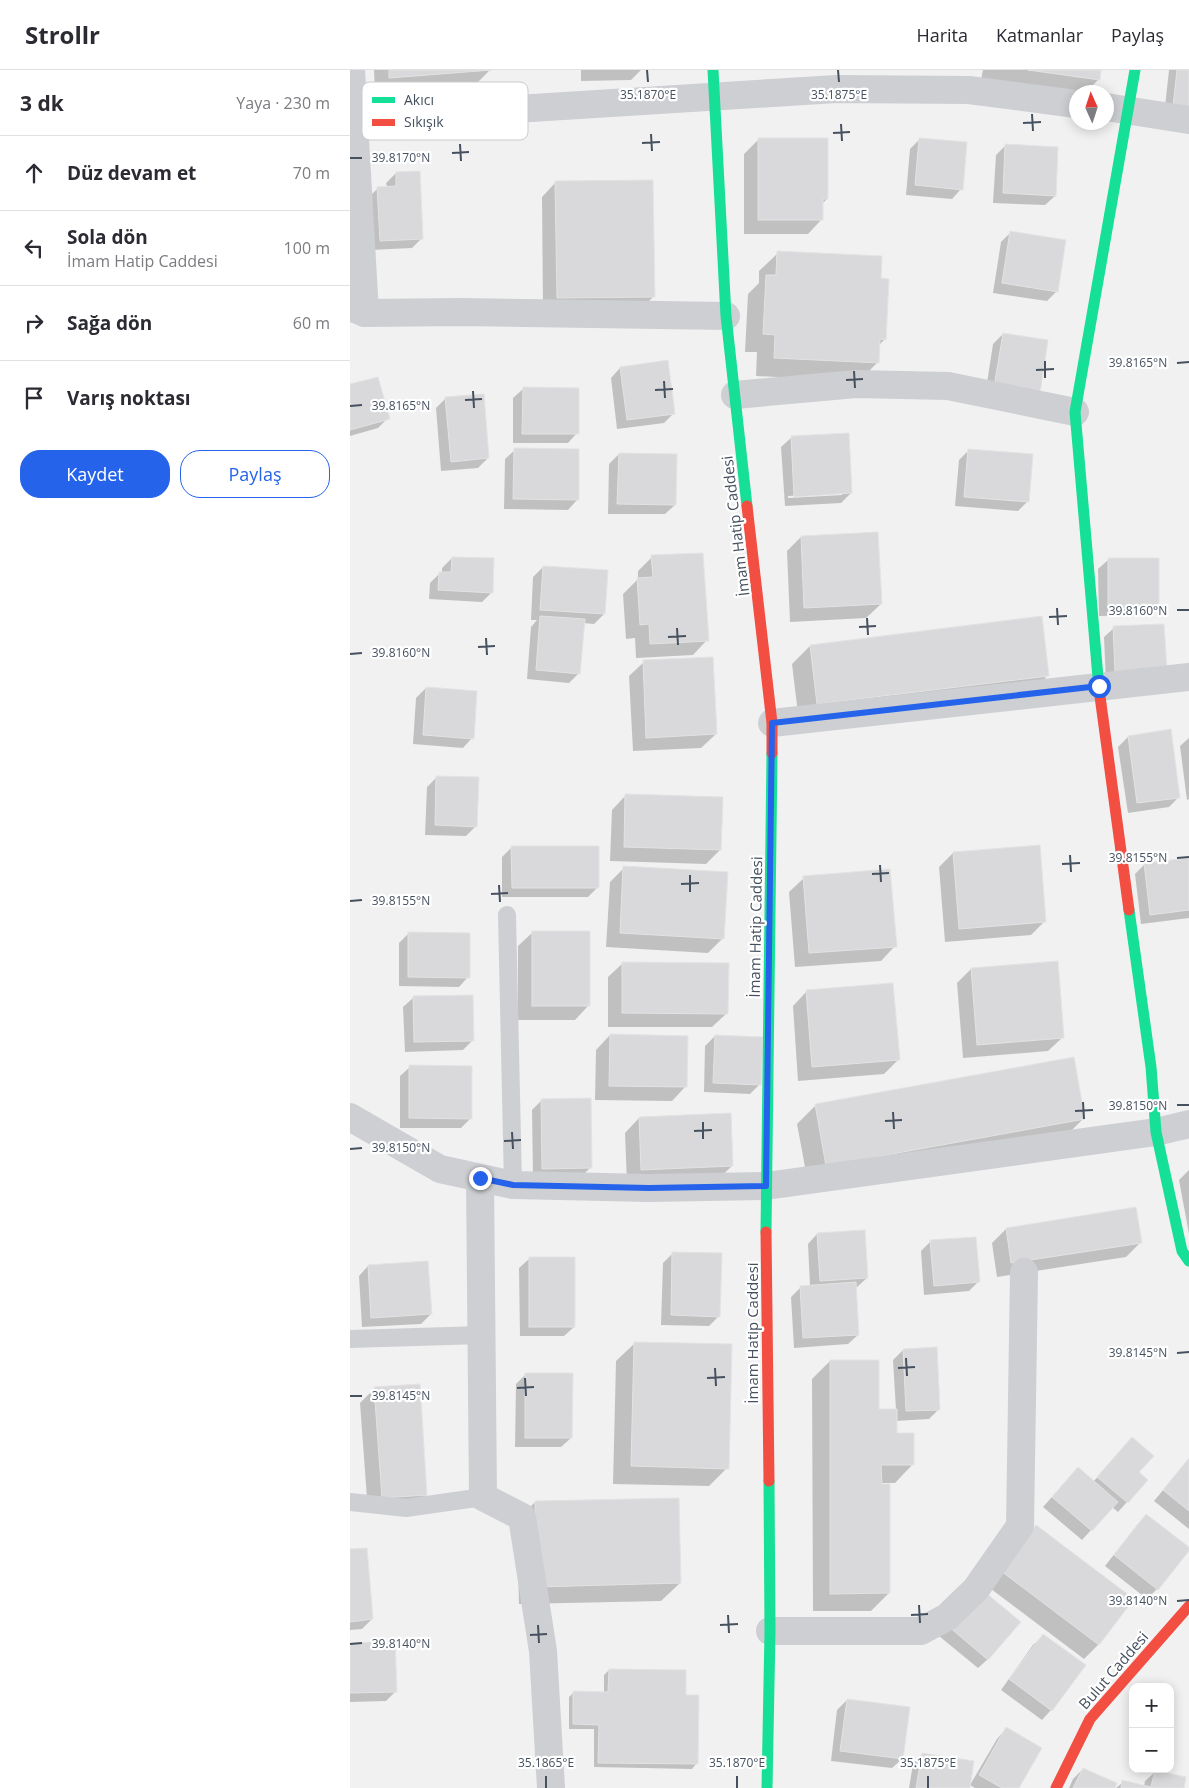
<!DOCTYPE html>
<html lang="tr">
<meta charset="utf-8">
<style>
body{margin:0;font-family:"Open Sans",sans-serif;background:#f7f7f7;color:#2b2b33}
.controls{position:absolute;right:15px;bottom:15px;display:grid;overflow:hidden;border-radius:10px;box-shadow:0 2px 12px #0003}
.controls button{width:45px;height:45px;display:grid;place-items:center;padding:0;border:0;border-bottom:1px solid #e1e1e2;background:#fff;color:#2b2b33;font:25px sans-serif}
.compass{position:absolute;left:719px;top:15px;width:45px;height:45px;border-radius:50%;background:#fff;box-shadow:0 2px 12px #0003;rotate:357deg}
.stop{position:absolute;width:15px;height:15px;margin:-11px;border:4px solid #2563eb;border-radius:50%;background:#fff}
.stop.end{background:#2563eb;border-color:#fff;box-shadow:0 1px 5px #0008}
.list{margin:0;padding:0;list-style:none}
h2{display:flex;justify-content:space-between;align-items:center;height:65px;margin:0;padding:0 20px;font-size:21px}
h2 small{font-size:16px;font-weight:400;color:#7c7c81}
.list li{display:grid;grid-template-columns:32px 1fr auto;gap:15px;align-items:center;box-sizing:border-box;height:75px;padding:0 20px;border-top:1px solid #e1e1e2}
.list b{display:block;font-size:19px;white-space:nowrap}
.list p{margin:0;font-size:16px;white-space:nowrap;color:#7c7c81}
.list em{font-size:16px;font-style:normal;color:#7c7c81}
.actions{display:flex;gap:10px;padding:15px 20px}
.actions a{flex:1;padding:11px 0;border:1px solid #2563eb;border-radius:20px;text-align:center;font-size:18px;color:#2563eb}
.actions .main{background:#2563eb;color:#fff}
.icon{flex:none;width:28px;height:28px;fill:none;stroke:currentColor;stroke-width:2;stroke-linecap:round;stroke-linejoin:round}
.map{position:relative;flex:none;width:839px;height:1718px;overflow:hidden}
header{display:flex;align-items:center;gap:30px;box-sizing:border-box;height:70px;padding:0 25px;background:#fff;border-bottom:1px solid #e1e1e2}
header strong{font-size:24px}
nav{display:flex;gap:28px;margin-inline-start:auto;font-size:18px}
main{display:flex}
aside{flex:1;background:#fff}
.map>svg:first-child{display:block}
.shadow{fill:#0003;fill-rule:evenodd}
.building{fill:#d9d9db;stroke:#e3e3e4}
.lines{fill:none;stroke-linecap:round;stroke-linejoin:round}
.lane{stroke:#cdcfd2;stroke-width:18}
.street{stroke:#cdcfd2;stroke-width:28}
.fast{stroke:#16e098;stroke-width:11}
.jam{stroke:#f24e42;stroke-width:11}
.route{stroke:#2563eb;stroke-width:6}
.ticks{fill:none;stroke:#465160;stroke-width:2}
.labels{text-anchor:middle;dominant-baseline:central;stroke-width:4.5;stroke-linejoin:round;paint-order:stroke}
.street-label{font-size:15px;fill:#465160;stroke:#fff}
.key{fill:#fff;stroke:#c8cbcf;stroke-width:1}
.key-label{font-size:14px;fill:#465160}
.ticks-label{font-size:12px;text-anchor:middle;fill:#465160;stroke:#fff;stroke-width:4.5;stroke-linejoin:round;paint-order:stroke}
</style>
<header>
<strong>Strollr</strong>
<nav><a>Harita</a><a>Katmanlar</a><a>Paylaş</a></nav>
</header>
<main>
<aside>
<h2>3 dk<small>Yaya · 230 m</small></h2>
<ul class="list">
<li><svg class="icon" aria-label="ahead" viewBox="0 0 24 24"><path d="M12 20V5M6 11l6-6 6 6"/></svg><div><b>Düz devam et</b></div><em>70 m</em></li>
<li><svg class="icon" aria-label="left" viewBox="0 0 24 24"><path d="M17 20v-9H6M10 6l-5 5 5 5"/></svg><div><b>Sola dön</b><p>İmam Hatip Caddesi</p></div><em>100 m</em></li>
<li><svg class="icon" aria-label="right" viewBox="0 0 24 24"><path d="M7 20v-9h11M14 6l5 5-5 5"/></svg><div><b>Sağa dön</b></div><em>60 m</em></li>
<li><svg class="icon" aria-label="arrive" viewBox="0 0 24 24"><path d="M6 21V4h12l-3 4 3 4H6"/></svg><div><b>Varış noktası</b></div></li>
</ul>
<div class="actions"><a class="main">Kaydet</a><a>Paylaş</a></div>
</aside>
<div class="map">
<svg width="839" height="1718" viewBox="0 0 839 1718">
<rect width="100%" height="100%" fill="#f2f1f1"/>
<g class="shadow">
<polygon points="24,0 140,0 126,14 25,22"/>
<polygon points="231,0 291,0 281,10 231,11"/>
<polygon points="633,0 750,0 749,9 736,22 726,23 631,10"/>
<polygon points="819,0 839,0 839,49 814,46"/>
<polygon points="570,69 611,119 602,129 556,125 560,79"/>
<polygon points="408,70 477,129 472,134 472,149 458,164 394,164 394,84"/>
<polygon points="655,76 705,126 695,135 643,133 646,85"/>
<polygon points="46,103 72,168 62,178 20,180 18,128 28,118 37,117 36,113"/>
<polygon points="206,112 303,227 289,241 193,242 192,127"/>
<polygon points="661,162 707,221 697,231 643,223 651,172"/>
<polygon points="428,183 529,209 535,269 528,276 527,293 509,311 406,306 407,282 395,282 398,224 409,213 409,201"/>
<polygon points="653,264 689,323 635,326 643,274"/>
<polygon points="270,298 324,343 314,353 267,359 261,308"/>
<polygon points="0,316 38,348 28,358 0,366"/>
<polygon points="173,319 227,363 218,373 163,373 163,328"/>
<polygon points="96,328 138,388 128,398 91,401 86,338"/>
<path d="M 441,368 L 501,423 L 491,433 L 435,436 L 431,377 ZM 492,423 L 492,425 L 438,428 L 438,426 Z"/>
<polygon points="165,380 227,430 218,440 154,439 155,389"/>
<polygon points="619,380 678,431 668,441 605,436 609,390"/>
<polygon points="269,384 325,435 315,444 258,444 259,394"/>
<polygon points="451,467 531,534 516,548 440,552 437,481"/>
<polygon points="302,487 357,570 343,585 286,588 285,568 276,569 273,524 288,509 288,501"/>
<polygon points="102,488 142,522 132,532 79,529 80,513 90,503 92,503 92,498"/>
<polygon points="758,490 808,536 798,545 749,546 748,499"/>
<polygon points="193,497 254,544 244,554 233,553 229,603 219,613 177,609 181,557 187,550 181,550 183,507"/>
<polygon points="813,555 756,612 754,567 764,558"/>
<polygon points="460,576 698,605 680,624 449,652 442,594"/>
<polygon points="294,592 366,664 351,678 283,681 279,606"/>
<polygon points="76,618 122,668 113,678 63,674 66,628"/>
<polygon points="778,667 829,727 819,737 778,743 768,677"/>
<polygon points="839,668 839,729 837,730 830,676"/>
<polygon points="87,707 126,756 116,766 75,765 77,717"/>
<polygon points="276,725 370,780 356,794 260,791 262,740"/>
<polygon points="162,777 247,818 238,827 152,827 152,787"/>
<polygon points="603,783 695,851 681,865 595,872 589,797"/>
<polygon points="839,789 839,848 791,854 785,804 795,794"/>
<polygon points="274,798 373,868 358,883 256,877 260,812"/>
<polygon points="454,808 545,876 531,891 445,897 439,822"/>
<polygon points="183,862 239,935 225,950 168,950 168,876"/>
<polygon points="59,863 118,907 109,917 49,916 49,873"/>
<polygon points="273,893 377,943 362,957 258,957 258,907"/>
<polygon points="621,899 713,967 698,981 613,988 607,913"/>
<polygon points="457,921 548,990 534,1004 448,1011 443,936"/>
<polygon points="63,928 123,970 113,980 55,982 53,937"/>
<polygon points="260,965 336,1016 322,1031 245,1030 246,980"/>
<polygon points="365,966 410,1014 400,1024 354,1022 355,976"/>
<polygon points="60,997 121,1048 111,1058 50,1058 50,1006"/>
<polygon points="192,1030 241,1097 231,1107 183,1108 182,1040"/>
<polygon points="466,1035 734,1048 716,1066 458,1113 447,1054"/>
<polygon points="289,1048 382,1096 367,1110 277,1114 275,1063"/>
<polygon points="839,1100 839,1164 829,1110"/>
<polygon points="656,1159 790,1173 776,1187 647,1207 642,1173"/>
<polygon points="467,1164 517,1208 507,1217 505,1218 508,1265 498,1274 444,1278 441,1227 451,1217 460,1216 458,1174"/>
<polygon points="581,1171 628,1212 619,1221 574,1225 571,1181"/>
<polygon points="323,1183 369,1246 359,1256 311,1255 313,1193"/>
<polygon points="179,1189 224,1257 214,1266 170,1266 169,1198"/>
<polygon points="18,1196 81,1244 71,1254 12,1257 9,1206"/>
<polygon points="285,1273 377,1398 359,1416 263,1414 266,1291"/>
<polygon points="553,1280 589,1339 579,1349 545,1351 546,1364 563,1394 545,1413 532,1413 539,1523 521,1541 463,1541 462,1309 480,1291 528,1340 546,1340 543,1290"/>
<polygon points="176,1304 221,1368 211,1377 165,1377 166,1314"/>
<polygon points="25,1318 76,1425 62,1439 18,1442 10,1333"/>
<polygon points="782,1368 787,1402 777,1432 768,1442 762,1437 732,1470 693,1437 718,1409 743,1412"/>
<polygon points="839,1389 839,1459 804,1431"/>
<polygon points="185,1432 330,1513 311,1531 169,1534 167,1451"/>
<polygon points="796,1446 839,1479 807,1519 797,1529 755,1496 787,1455"/>
<polygon points="672,1471 782,1529 748,1575 734,1589 637,1516"/>
<polygon points="0,1480 22,1549 12,1559 0,1560"/>
<polygon points="621,1529 638,1589 628,1598 589,1566"/>
<polygon points="693,1566 701,1640 692,1650 651,1620 683,1575"/>
<polygon points="0,1574 46,1621 36,1631 0,1632"/>
<polygon points="259,1600 335,1626 346,1694 342,1699 244,1697 244,1659 219,1659 219,1627 224,1622 254,1623 254,1605"/>
<polygon points="497,1630 552,1689 542,1698 481,1691 487,1640"/>
<polygon points="656,1659 667,1718 625,1718 620,1715 647,1669"/>
<polygon points="572,1684 619,1718 559,1718 563,1694"/>
<polygon points="733,1699 763,1718 719,1718 723,1709"/>
<polygon points="805,1702 833,1718 766,1718 773,1712 794,1716 795,1711"/>
</g>
<g class="building">
<polygon points="39,0 142,0 39,8"/>
<polygon points="678,0 751,0 750,10"/>
<polygon points="827,0 839,0 839,38 823,36"/>
<polygon points="408,68 478,68 478,129 473,129 473,150 408,150"/>
<polygon points="569,68 617,72 613,120 565,115"/>
<polygon points="655,74 708,77 706,126 653,123"/>
<polygon points="70,101 73,169 30,171 27,117 46,116 46,102"/>
<polygon points="303,110 305,227 207,228 205,111"/>
<polygon points="660,161 716,170 708,222 652,213"/>
<polygon points="427,181 532,186 531,208 539,209 536,270 530,269 529,293 424,288 425,265 413,264 416,205 426,205"/>
<polygon points="653,263 698,270 690,323 644,317"/>
<polygon points="318,290 325,344 277,350 270,297"/>
<polygon points="28,307 40,349 0,360 0,314"/>
<polygon points="173,317 229,318 229,364 172,364"/>
<polygon points="134,324 139,388 101,392 95,327"/>
<polygon points="499,363 502,423 444,427 441,366"/>
<polygon points="164,378 229,379 229,430 163,429"/>
<polygon points="618,379 683,384 679,432 614,427"/>
<polygon points="269,383 327,384 326,435 267,434"/>
<polygon points="528,462 532,534 454,538 451,466"/>
<polygon points="353,483 359,571 300,574 299,554 290,555 287,508 303,507 301,485"/>
<polygon points="102,487 144,488 143,523 88,520 89,502 101,502"/>
<rect x="758" y="488" width="51" height="48"/>
<polygon points="193,496 258,500 255,544 190,540"/>
<polygon points="190,546 235,549 230,604 186,600"/>
<polygon points="692,546 699,606 467,634 460,575"/>
<polygon points="814,554 817,600 765,602 763,556"/>
<polygon points="363,587 367,664 296,668 293,590"/>
<polygon points="76,617 127,621 124,669 73,665"/>
<polygon points="821,659 830,728 787,733 778,666"/>
<polygon points="86,706 129,707 127,757 85,755"/>
<polygon points="275,724 373,727 371,780 274,777"/>
<polygon points="690,775 696,852 609,859 603,782"/>
<polygon points="161,776 249,776 249,818 162,818"/>
<polygon points="839,788 839,840 800,845 794,793"/>
<polygon points="273,796 378,802 374,869 270,863"/>
<polygon points="540,799 547,877 459,883 453,806"/>
<rect x="182" y="861" width="58" height="75"/>
<polygon points="58,862 120,863 120,908 58,907"/>
<polygon points="708,891 714,968 627,975 621,898"/>
<polygon points="272,892 379,893 378,944 272,943"/>
<polygon points="543,913 550,990 462,997 456,920"/>
<polygon points="123,925 124,971 64,972 63,926"/>
<polygon points="260,964 338,966 337,1017 259,1016"/>
<polygon points="365,965 413,967 411,1015 363,1013"/>
<polygon points="724,987 735,1049 476,1096 465,1034"/>
<polygon points="59,995 122,996 122,1049 59,1048"/>
<polygon points="241,1028 242,1098 192,1099 191,1029"/>
<polygon points="381,1043 383,1096 291,1100 289,1047"/>
<polygon points="786,1137 792,1173 661,1193 656,1158"/>
<polygon points="515,1160 518,1208 470,1211 467,1163"/>
<polygon points="626,1167 630,1212 584,1216 580,1170"/>
<polygon points="322,1182 372,1183 370,1247 321,1245"/>
<rect x="179" y="1187" width="46" height="70"/>
<polygon points="78,1191 82,1244 21,1248 18,1195"/>
<polygon points="506,1212 509,1265 453,1268 450,1216"/>
<polygon points="284,1272 382,1274 379,1399 281,1396"/>
<polygon points="587,1277 590,1340 556,1341 553,1279"/>
<polygon points="480,1290 529,1290 529,1339 547,1339 547,1363 564,1363 564,1395 531,1395 532,1414 540,1414 540,1523 480,1524"/>
<polygon points="175,1303 223,1303 222,1368 175,1368"/>
<polygon points="70,1314 77,1425 32,1428 24,1317"/>
<polygon points="782,1367 804,1386 789,1402 798,1410 778,1433 747,1407"/>
<polygon points="839,1388 839,1441 813,1420"/>
<polygon points="728,1397 768,1432 742,1461 702,1427"/>
<polygon points="329,1428 331,1513 187,1517 185,1431"/>
<polygon points="796,1444 839,1477 839,1481 808,1520 764,1485"/>
<polygon points="686,1455 784,1529 749,1575 651,1501"/>
<polygon points="17,1478 23,1549 0,1552 0,1479"/>
<polygon points="630,1518 671,1552 638,1590 598,1556"/>
<polygon points="693,1564 736,1595 702,1641 659,1609"/>
<polygon points="45,1571 47,1622 0,1623 0,1573"/>
<polygon points="259,1599 336,1600 336,1625 349,1625 348,1694 248,1693 249,1655 223,1654 223,1621 258,1622"/>
<polygon points="497,1629 560,1637 553,1689 490,1681"/>
<polygon points="656,1657 692,1678 669,1718 652,1718 629,1705"/>
<polygon points="572,1683 624,1691 620,1718 566,1718"/>
<polygon points="733,1698 767,1713 765,1718 723,1718"/>
<polygon points="805,1700 836,1707 834,1718 771,1718 772,1710 801,1717"/>
</g>
<g class="lines">
<g class="lane">
<polyline points="157,845 163,1115"/>
<polyline points="0,1269 132,1265"/>
<polyline points="0,1432 56,1438 133,1427"/>
</g>
<g class="street">
<polyline points="1,0 15,243"/>
<polyline points="756,37 839,50"/>
<polyline points="4,49 486,19 619,20 726,34"/>
<polyline points="0,237 15,243 111,242 376,246"/>
<polyline points="385,325 506,314 598,316 725,342"/>
<polyline points="422,653 839,607"/>
<polyline points="0,1047 90,1099 163,1115 299,1118 416,1116 806,1062 839,1054"/>
<polyline points="130,1108 133,1427 172,1447 193,1581 201,1718"/>
<polyline points="420,1561 571,1561 597,1547 626,1519 670,1456 674,1202"/>
</g>
<g class="fast">
<polyline points="363,0 376,246 397,436"/>
<polyline points="749,619 725,342 785,0"/>
<polyline points="779,840 801,997 806,1062 832,1181 839,1191"/>
<polyline points="416,1162 422,683"/>
<polyline points="417,1718 420,1561 419,1411"/>
</g>
<g class="jam">
<polyline points="397,436 422,653 422,683"/>
<polyline points="749,619 779,840"/>
<polyline points="416,1162 419,1411"/>
<polyline points="706,1718 740,1649 839,1536"/>
</g>
</g>
<g class="lines">
<polyline class="route" points="130,1108 163,1115 299,1118 416,1116 422,653 749,616"/>
</g>
<path class="ticks" d="M 297,0 L 298,12M 488,0 L 489,12M 682,44 L 683,61M 673,53 L 691,52M 491,54 L 492,71M 483,63 L 500,62M 301,64 L 302,81M 292,73 L 310,72M 110,74 L 111,91M 102,83 L 119,82M 0,88 L 12,88M 695,291 L 695,308M 827,293 L 839,292M 686,300 L 704,299M 504,301 L 505,318M 496,310 L 513,309M 314,311 L 315,328M 305,320 L 323,319M 123,321 L 124,338M 115,330 L 132,329M 0,336 L 12,335M 707,538 L 708,555M 827,540 L 839,540M 699,547 L 717,546M 517,548 L 518,565M 509,557 L 526,556M 327,558 L 328,575M 318,567 L 336,566M 136,568 L 137,585M 128,577 L 145,576M 0,584 L 12,583M 720,785 L 721,802M 827,788 L 839,787M 712,794 L 730,793M 530,795 L 531,812M 522,804 L 539,803M 340,805 L 340,822M 331,814 L 349,813M 149,815 L 150,832M 141,824 L 158,823M 0,831 L 12,830M 733,1032 L 734,1049M 827,1035 L 839,1035M 725,1041 L 743,1040M 543,1042 L 544,1059M 535,1051 L 552,1050M 353,1052 L 353,1069M 344,1061 L 362,1060M 162,1062 L 163,1079M 154,1071 L 171,1070M 0,1079 L 12,1078M 827,1283 L 839,1282M 556,1288 L 557,1306M 365,1298 L 366,1316M 548,1298 L 565,1297M 175,1308 L 176,1326M 357,1308 L 375,1307M 167,1318 L 184,1317M 0,1326 L 12,1326M 827,1531 L 839,1530M 569,1535 L 570,1553M 378,1545 L 379,1563M 561,1545 L 578,1544M 188,1555 L 189,1573M 370,1555 L 388,1554M 180,1565 L 197,1564M 0,1574 L 12,1573M 196,1706 L 196,1718M 387,1706 L 387,1718M 578,1706 L 578,1718"/>
<g class="labels">
<g class="street-label">
<text transform="translate(385 456) rotate(-97)">İmam Hatip Caddesi</text>
<text transform="translate(405 857) rotate(-89)">İmam Hatip Caddesi</text>
<text transform="translate(402 1263) rotate(-90)">İmam Hatip Caddesi</text>
<text transform="translate(763 1600) rotate(-49)">Bulut Caddesi</text>
</g>
</g>
<rect x="12" y="12" width="166" height="58" rx="8" class="key"/>
<rect x="22" y="27" width="23" height="6" fill="#16e098"/>
<rect x="22" y="49" width="23" height="7" fill="#f24e42"/>
<g class="key-label">
<text x="54" y="35">Akıcı</text>
<text x="54" y="57">Sıkışık</text>
</g>
<g class="ticks-label">
<text x="298" y="29">35.1870°E</text>
<text x="489" y="29">35.1875°E</text>
<text x="51" y="92">39.8170°N</text>
<text x="788" y="297">39.8165°N</text>
<text x="51" y="340">39.8165°N</text>
<text x="788" y="545">39.8160°N</text>
<text x="51" y="587">39.8160°N</text>
<text x="788" y="792">39.8155°N</text>
<text x="51" y="835">39.8155°N</text>
<text x="788" y="1040">39.8150°N</text>
<text x="51" y="1082">39.8150°N</text>
<text x="788" y="1287">39.8145°N</text>
<text x="51" y="1330">39.8145°N</text>
<text x="788" y="1535">39.8140°N</text>
<text x="51" y="1578">39.8140°N</text>
<text x="196" y="1697">35.1865°E</text>
<text x="387" y="1697">35.1870°E</text>
<text x="578" y="1697">35.1875°E</text>
</g>
</svg>
<div class="controls">
<button>+</button>
<button>−</button>
</div>
<svg class="compass" viewBox="-18 -18 36 36"><path d="M0-13l5 13h-10z" fill="#e53935"/><path d="M0 13l5-13h-10z" fill="#7c7c81"/></svg>
<div class="stop" style="left:749px;top:616px"></div>
<div class="stop end" style="left:130px;top:1108px"></div>
</div>
</main>
